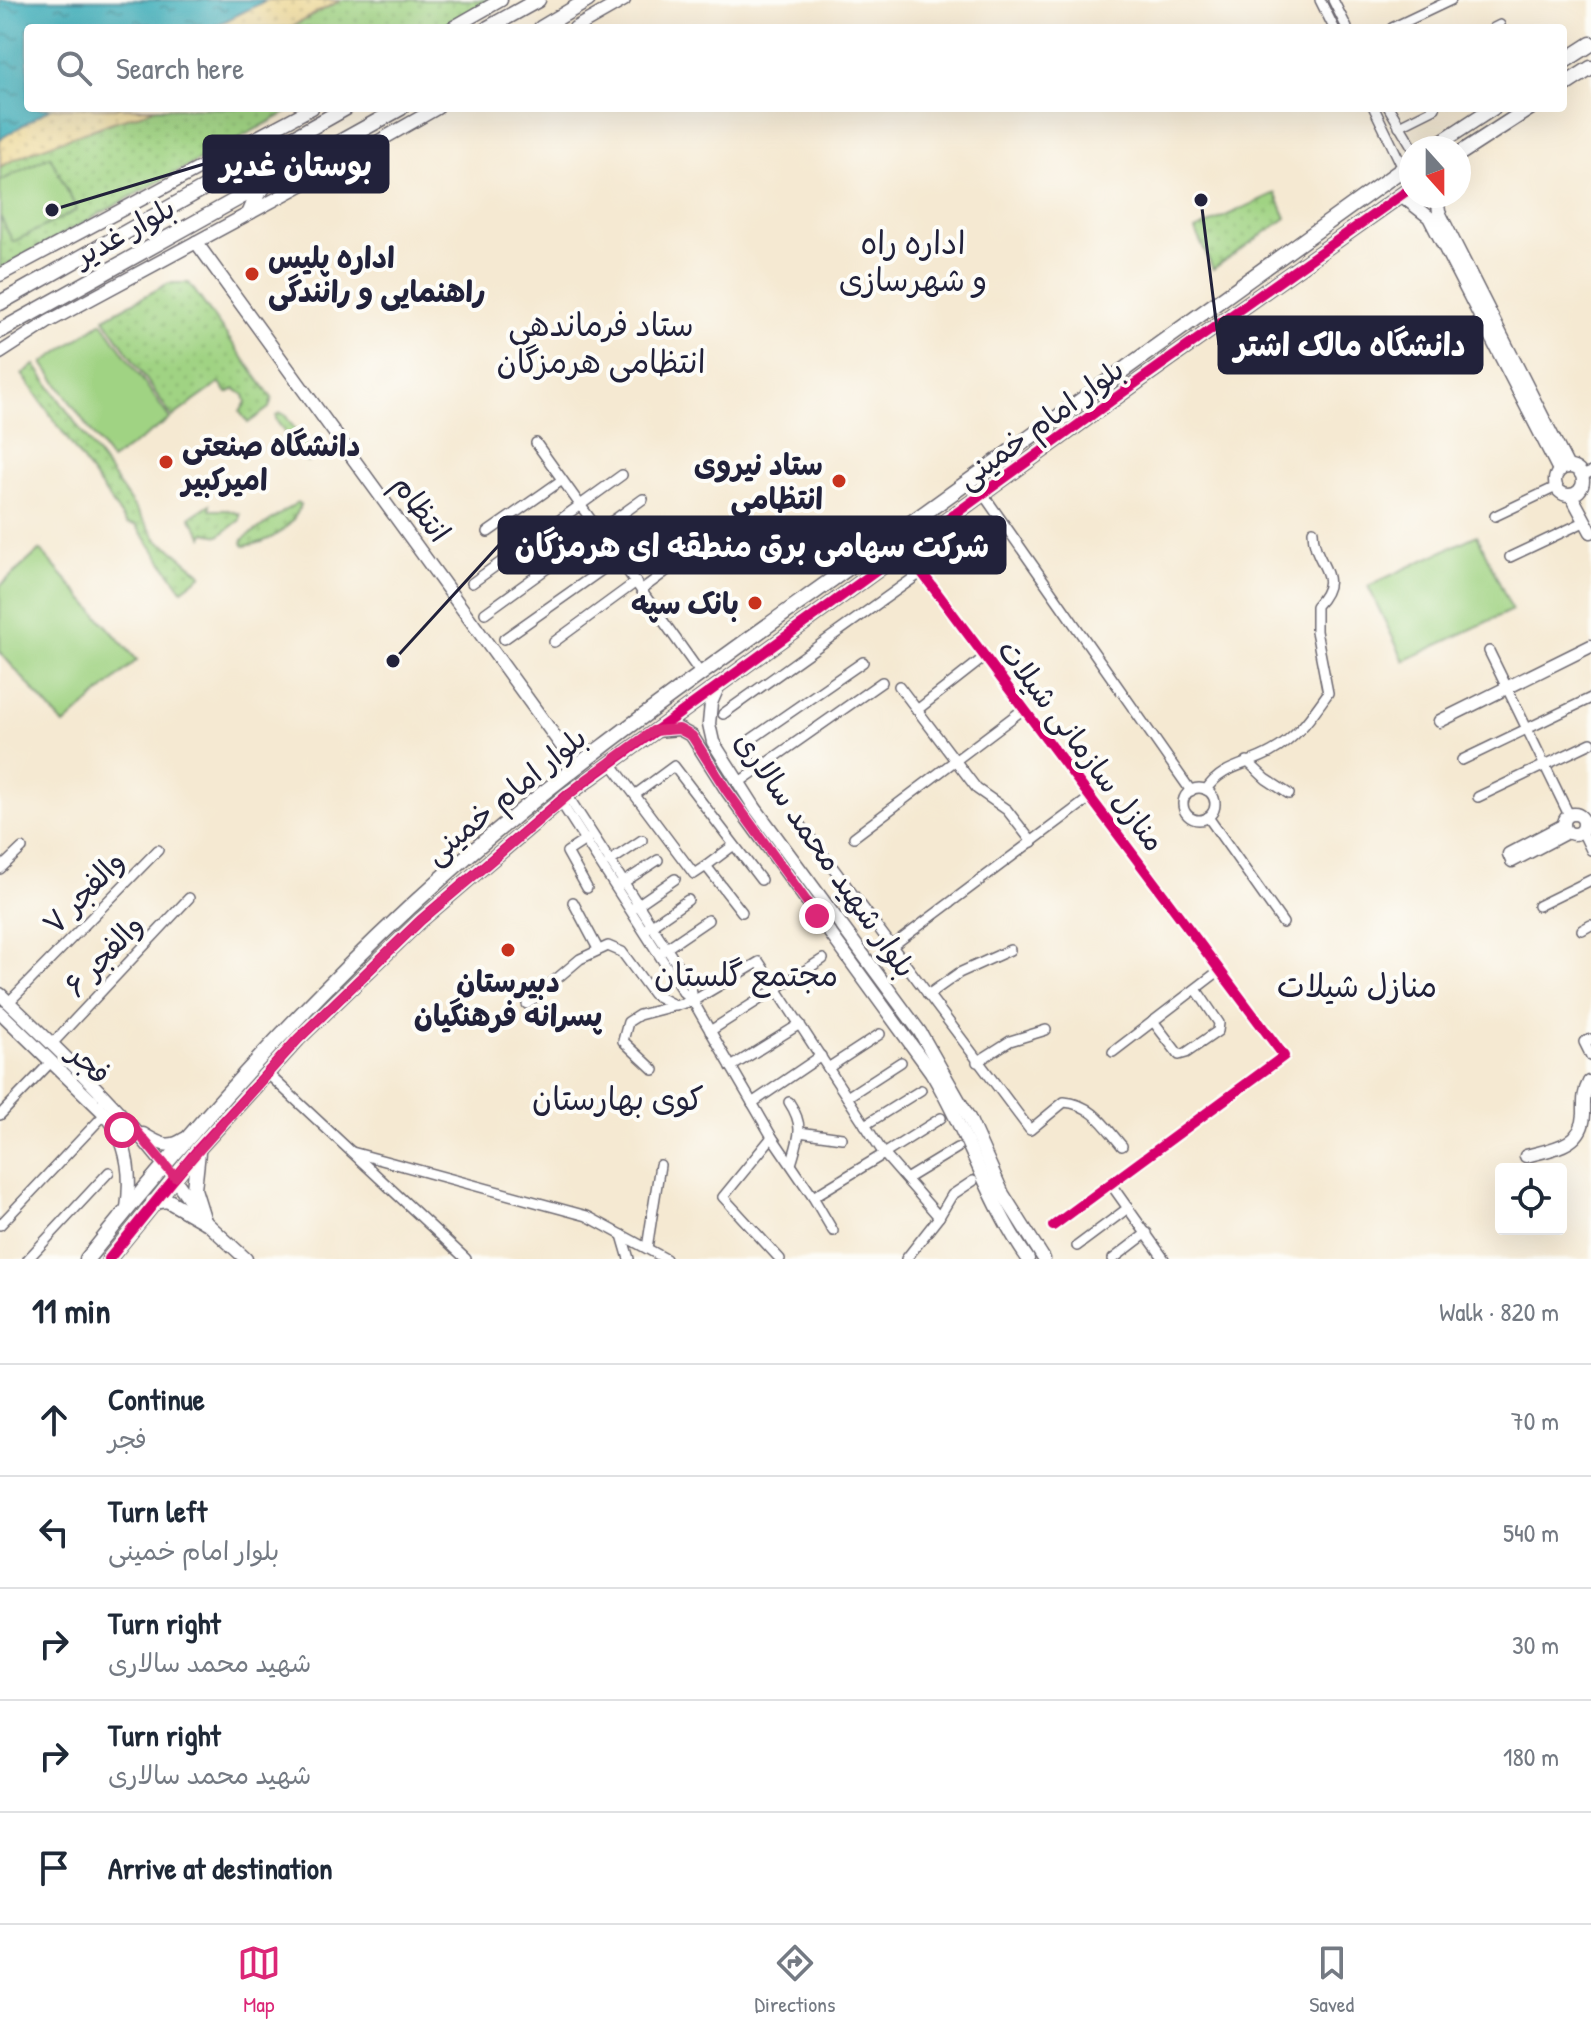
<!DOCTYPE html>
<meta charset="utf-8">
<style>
body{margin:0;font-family:"Patrick Hand","Playpen Sans Arabic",sans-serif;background:#f2f2f3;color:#1f2937}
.controls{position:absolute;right:24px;bottom:24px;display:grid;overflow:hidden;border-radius:8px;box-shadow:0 8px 32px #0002}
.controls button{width:72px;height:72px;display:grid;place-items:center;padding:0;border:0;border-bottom:2px solid #e0e1e3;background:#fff;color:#1f2937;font:40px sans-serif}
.compass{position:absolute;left:1399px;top:136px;width:72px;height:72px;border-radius:50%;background:#fff;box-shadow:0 8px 32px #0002;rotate:159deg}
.stop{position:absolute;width:24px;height:24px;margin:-18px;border:6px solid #db2777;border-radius:50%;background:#fff}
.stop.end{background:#db2777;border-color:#fff;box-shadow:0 2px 8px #0008}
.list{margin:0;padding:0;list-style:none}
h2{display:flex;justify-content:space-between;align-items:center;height:104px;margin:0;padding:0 32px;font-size:34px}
h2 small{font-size:26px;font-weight:400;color:#747a83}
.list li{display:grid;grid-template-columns:52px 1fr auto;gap:24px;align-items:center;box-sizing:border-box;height:112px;padding:0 32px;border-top:2px solid #e0e1e3}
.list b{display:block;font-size:30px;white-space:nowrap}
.list p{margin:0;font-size:26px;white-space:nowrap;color:#747a83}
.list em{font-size:26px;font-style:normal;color:#747a83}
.icon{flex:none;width:44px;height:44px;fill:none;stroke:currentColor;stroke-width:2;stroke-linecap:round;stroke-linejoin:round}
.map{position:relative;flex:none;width:1591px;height:1259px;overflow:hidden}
.search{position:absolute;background:#fff;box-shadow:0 8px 32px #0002;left:24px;right:24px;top:24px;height:88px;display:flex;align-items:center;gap:20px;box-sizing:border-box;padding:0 28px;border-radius:8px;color:#747a83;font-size:30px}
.sheet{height:664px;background:#fff}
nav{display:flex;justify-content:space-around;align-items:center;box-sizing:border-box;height:112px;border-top:2px solid #e0e1e3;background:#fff;font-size:22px;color:#747a83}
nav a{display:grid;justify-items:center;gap:4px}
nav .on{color:#db2777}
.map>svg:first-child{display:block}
.grass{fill:url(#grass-dots);stroke:#617a5f;stroke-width:2}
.sand{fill:url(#sand-dots);stroke:#887e6c;stroke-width:2}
.garden{fill:#a0d383;stroke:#617a5f;stroke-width:2}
.water{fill:url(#water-ripples);stroke:#30687a;stroke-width:2}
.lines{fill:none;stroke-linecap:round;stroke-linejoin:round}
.street-casing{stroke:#6c6870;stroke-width:12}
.secondary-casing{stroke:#6c6870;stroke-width:15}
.primary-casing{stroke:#6c6870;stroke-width:17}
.street{stroke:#fff;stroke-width:9}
.secondary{stroke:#fff;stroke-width:12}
.primary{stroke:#fff;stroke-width:14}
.cycleway-casing{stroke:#fdfcf7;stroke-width:15}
.cycleway{stroke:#d6006c;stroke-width:10}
.route{stroke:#db2777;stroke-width:10}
.poi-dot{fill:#c8321e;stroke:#fdfcf7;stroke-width:3}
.labels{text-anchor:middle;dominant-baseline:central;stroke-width:8;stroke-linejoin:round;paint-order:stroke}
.street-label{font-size:30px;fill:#22223b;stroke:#fdfcf7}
.poi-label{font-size:30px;font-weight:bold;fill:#22223b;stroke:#fdfcf7;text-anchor:start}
.neighbourhood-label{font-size:32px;fill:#22223b;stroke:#fdfcf7}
.leader{fill:none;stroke:#22223b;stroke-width:3}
.callout-dot{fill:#22223b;stroke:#fdfcf7;stroke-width:3}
.callout{fill:#22223b;stroke:#22223b;stroke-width:3}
.callout-label{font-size:32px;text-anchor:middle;font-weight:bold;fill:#fff}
</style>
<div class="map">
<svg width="1591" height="1259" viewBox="0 0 1591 1259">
<defs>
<pattern id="grass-dots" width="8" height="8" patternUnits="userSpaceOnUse" patternTransform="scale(2)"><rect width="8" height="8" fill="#a0d383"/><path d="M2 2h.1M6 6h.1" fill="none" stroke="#8ab572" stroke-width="1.8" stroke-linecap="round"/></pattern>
<pattern id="sand-dots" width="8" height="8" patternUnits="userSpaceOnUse" patternTransform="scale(2)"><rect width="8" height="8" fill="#eeda9e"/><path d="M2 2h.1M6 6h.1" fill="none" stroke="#ccbb89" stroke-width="1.8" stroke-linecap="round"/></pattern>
<pattern id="water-ripples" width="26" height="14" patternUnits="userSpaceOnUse" patternTransform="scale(2)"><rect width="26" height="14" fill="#3eaeba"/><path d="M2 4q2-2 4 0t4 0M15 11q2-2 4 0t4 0" fill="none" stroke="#348d98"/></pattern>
</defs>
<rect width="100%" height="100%" fill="#fdfcf7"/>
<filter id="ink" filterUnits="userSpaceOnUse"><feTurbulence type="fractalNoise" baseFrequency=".0125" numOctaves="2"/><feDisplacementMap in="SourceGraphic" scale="16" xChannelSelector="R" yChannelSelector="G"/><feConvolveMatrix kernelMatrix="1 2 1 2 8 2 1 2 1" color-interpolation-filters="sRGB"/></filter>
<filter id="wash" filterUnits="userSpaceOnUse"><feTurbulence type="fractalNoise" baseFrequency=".006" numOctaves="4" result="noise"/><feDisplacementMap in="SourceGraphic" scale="32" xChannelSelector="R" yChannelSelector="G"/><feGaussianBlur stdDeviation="1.8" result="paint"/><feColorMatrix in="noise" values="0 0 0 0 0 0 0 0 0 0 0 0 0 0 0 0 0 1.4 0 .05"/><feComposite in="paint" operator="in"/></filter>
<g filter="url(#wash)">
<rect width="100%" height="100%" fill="#f5e9d2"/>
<g class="grass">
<polygon points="341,0 495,0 445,28 289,28"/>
<path d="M 155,108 L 295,108 L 0,268 L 0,167 C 35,147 75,137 113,122 C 127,117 141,116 155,108 Z"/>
<polygon points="1275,193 1286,218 1213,269 1195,230"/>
<polygon points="169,283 189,283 272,398 269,408 248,423 240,412 246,402 244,395 235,389 227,393 220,383 172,417 104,318"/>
<polygon points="35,365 158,541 170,548 202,575 182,590 136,525 127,524 22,374"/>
<polygon points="281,413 285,415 312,454 308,462 304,460 276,420 276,415"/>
<path d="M 298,502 L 301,505 C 291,529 270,543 244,546 L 242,543 L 243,539 Z"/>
<polygon points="210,504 210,510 228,510 240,514 240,520 219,536 205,533 203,537 190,517"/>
</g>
<g class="sand">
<polygon points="267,0 341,0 289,28 211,28"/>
<path d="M 51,108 L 155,108 C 141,116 127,117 113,122 C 75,137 35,147 0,167 L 0,139 Z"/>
</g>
<g class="garden">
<polygon points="50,156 77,210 13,242 0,216 0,181"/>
<polygon points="102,322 170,419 111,460 43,363"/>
<polygon points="1477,535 1512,610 1404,661 1368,586"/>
<polygon points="40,550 137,660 64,725 0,652 0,586"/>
</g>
<polygon class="water" points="0,0 267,0 211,28 28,28 28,108 51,108 0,139"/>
</g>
<g filter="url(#ink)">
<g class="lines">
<g class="street-casing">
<g id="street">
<polyline points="1320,0 1334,28"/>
<polyline points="1333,0 1347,28"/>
<polyline points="1392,28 1451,0"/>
<polyline points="1494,28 1500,25"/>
<polyline points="1374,108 1403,168"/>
<polyline points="1389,108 1413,148"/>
<polyline points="1399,126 1435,108"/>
<polyline points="536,443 701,674"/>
<polyline points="1582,476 1591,472"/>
<polyline points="983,494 1191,791"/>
<polyline points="1495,516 1556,487"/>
<polyline points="488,532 562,480"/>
<polyline points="905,550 1284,1056 1053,1226"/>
<polyline points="1510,557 1586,521"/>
<polyline points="472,583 622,475"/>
<polyline points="641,590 688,555"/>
<polyline points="485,613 643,499"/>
<polyline points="504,639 664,526"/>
<polyline points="554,642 636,582"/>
<polyline points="1489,651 1569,815"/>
<polyline points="899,686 977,789 1007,810 1032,842"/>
<polyline points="917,710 986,656"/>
<polyline points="723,714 922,572"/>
<polyline points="1462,760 1591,698"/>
<polyline points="1247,761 1266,779 1289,794"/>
<polyline points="610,762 694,874 706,866 742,912"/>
<polyline points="757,771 740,747 863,662"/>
<polyline points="738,783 882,682"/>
<circle cx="1199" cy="804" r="16"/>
<path d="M 1206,790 C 1222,765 1247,766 1271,752 C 1297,738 1311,717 1328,693 L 1316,631 L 1316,606 C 1346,574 1313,566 1313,531"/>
<polyline points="636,794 674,766 761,880"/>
<polyline points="567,795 691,986 693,1001 701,1015 772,1137 813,1197 884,1154 939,1217 906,1259"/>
<polyline points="1478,797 1591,743"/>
<polyline points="560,801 683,992 693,1001"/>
<polyline points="1208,817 1283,923"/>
<path d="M 801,825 L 1030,1130 L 1064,1102 C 1092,1104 1105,1126 1122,1146"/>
<polyline points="1582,831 1591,850"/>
<polyline points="854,837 1025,708"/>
<polyline points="587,839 567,852 587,888"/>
<polyline points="609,862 642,840"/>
<polyline points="706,866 734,845"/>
<polyline points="0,869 22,848"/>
<polyline points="618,886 658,860"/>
<polyline points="573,902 598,949"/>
<polyline points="1538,906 1591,880"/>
<polyline points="633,908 675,879"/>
<polyline points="646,929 688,900"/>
<polyline points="1582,930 1591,925"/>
<polyline points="891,947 1091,797"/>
<polyline points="661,952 708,920"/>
<polyline points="928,995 959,973 1010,950"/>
<polyline points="9,1002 158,850"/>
<polyline points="527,1004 580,959 608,946 622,952 653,994 676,1006"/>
<polyline points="1153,1021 1179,1055 1186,1053 1218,1031 1219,1023 1196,989"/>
<polyline points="710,1031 823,959"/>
<polyline points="1591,1039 1584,1042 1591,1056"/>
<polyline points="51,1045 189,898"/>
<polyline points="1113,1052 1220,970"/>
<polyline points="977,1062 1010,1041 1046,1030"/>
<polyline points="731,1067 800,1024"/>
<polyline points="828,1068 880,1034"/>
<polyline points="654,1070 623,1041 628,1022 639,1015 693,1001 759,962 884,1154 941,1118"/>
<polyline points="267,1073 466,1259"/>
<polyline points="847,1097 901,1062"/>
<path d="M 789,1102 C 805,1126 799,1138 791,1164"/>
<polyline points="752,1103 821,1056"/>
<polyline points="0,1115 51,1062"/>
<polyline points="865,1125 921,1090"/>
<polyline points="799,1132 842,1138"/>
<polyline points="772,1137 723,1197 780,1259"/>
<polyline points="352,1152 587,1216 666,1259"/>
<polyline points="906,1179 957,1148"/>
<polyline points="1110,1183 1164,1259"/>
<polyline points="813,1197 833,1231"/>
<polyline points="939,1217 952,1195 973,1181"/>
<polyline points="0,1225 105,1114"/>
<polyline points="622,1235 629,1259"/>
<polyline points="1077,1246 1128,1208"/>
<polyline points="647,1248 660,1165"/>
<polyline points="28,1259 109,1172"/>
<polyline points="1113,1259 1147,1233"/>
</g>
</g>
<g class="secondary-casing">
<g id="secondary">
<polyline points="452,28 501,0"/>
<polyline points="575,28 624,0"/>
<polyline points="1401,195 1429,217 1559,470"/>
<polyline points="1437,196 1439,212 1445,224 1568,467"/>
<polyline points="196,242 577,767"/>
<polyline points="0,275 312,108"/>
<polyline points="0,353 48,322 300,186 437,108"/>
<circle cx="1569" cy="481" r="14"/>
<polyline points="1571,495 1591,532"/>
<polyline points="718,687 711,703 709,724 713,742 755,808 920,1032 969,1118 1003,1194 1044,1259"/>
<polyline points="1440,721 1591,646"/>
<path d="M 656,731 L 679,729 L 692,736 L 727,791 L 931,1072 C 968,1132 987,1201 1028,1259"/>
<circle cx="1574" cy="824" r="10"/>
<polyline points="1564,825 1509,854 1512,861 1567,832"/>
<path d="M 0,994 C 71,1062 144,1130 198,1212"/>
<path d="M 0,1012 L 105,1114 C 128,1141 132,1174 127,1208"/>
<path d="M 143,1134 C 158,1143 168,1150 184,1139"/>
<path d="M 1526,1156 C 1552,1149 1583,1146 1584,1114 C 1584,1102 1583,1093 1589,1082 L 1591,1082"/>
<polyline points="198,1215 246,1259"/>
</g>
</g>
<g class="primary-casing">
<g id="primary">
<polyline points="488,28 538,0"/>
<polyline points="541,28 588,0"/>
<polyline points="1563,62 1591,44"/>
<polyline points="1563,86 1591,68"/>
<polyline points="1432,148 1493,108"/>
<polyline points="1459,154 1530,108"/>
<polyline points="250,212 258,193 263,188"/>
<polyline points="0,303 346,108"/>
<polyline points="0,331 401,108"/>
<polyline points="198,1152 194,1189 204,1221"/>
<polyline points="153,1202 167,1200 204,1221"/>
<path d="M 87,1259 C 186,1135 293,1016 409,908 C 551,776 712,666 869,553 C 1050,424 1230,293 1411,163"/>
<polyline points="109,1259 199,1148 298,1039 421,920 567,795 1140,380 1411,188"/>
</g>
</g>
<use href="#street" class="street"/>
<use href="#secondary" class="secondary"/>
<use href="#primary" class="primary"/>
<g class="cycleway-casing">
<g id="cycleway">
<polyline points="905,550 1284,1056 1053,1226"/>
<polyline points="109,1259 199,1148 298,1039 421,920 567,795 1140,380 1411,188"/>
</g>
</g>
<use href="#cycleway" class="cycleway"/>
</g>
</g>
<g class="lines" filter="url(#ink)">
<polyline class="route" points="122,1130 127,1125 127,1120 175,1177 298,1039 421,920 586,780 653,731 679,729 692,736 727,791 817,916"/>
</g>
<g class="poi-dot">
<circle cx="252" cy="274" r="8"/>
<circle cx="166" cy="462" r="8"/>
<circle cx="839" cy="481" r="8"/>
<circle cx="755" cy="603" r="8"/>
<circle cx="508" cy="950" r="8"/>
</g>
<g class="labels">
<g class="street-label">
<text transform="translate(124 231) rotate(-29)">بلوار غدیر</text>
<text transform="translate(1040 423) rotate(-36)">بلوار امام خمینی</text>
<text transform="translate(422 508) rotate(54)">انتظام</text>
<text transform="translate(1082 745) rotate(53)">منازل سازمانی شیلات</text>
<text transform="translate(505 795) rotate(-39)">بلوار امام خمینی</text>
<text transform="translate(826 854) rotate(55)">بلوار شهید محمد سالاری</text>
<text transform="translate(83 892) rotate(-46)">والفجر ۷</text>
<text transform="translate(103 955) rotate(-47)">والفجر ۶</text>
<text transform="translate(90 1063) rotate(44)">فجر</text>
</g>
<g class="poi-label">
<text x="268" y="257">اداره پلیس<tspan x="268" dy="34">راهنمایی و رانندگی</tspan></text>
<text x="182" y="445">دانشگاه صنعتی<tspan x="182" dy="34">امیرکبیر</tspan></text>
<text x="823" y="464" text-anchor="end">ستاد نیروی<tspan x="823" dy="34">انتظامی</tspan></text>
<text x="739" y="603" text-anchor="end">بانک سپه</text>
<text x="508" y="981" text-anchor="middle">دبیرستان<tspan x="508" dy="34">پسرانه فرهنگیان</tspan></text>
</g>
<g class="neighbourhood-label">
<text x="913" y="242">اداره راه<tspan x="913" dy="37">و شهرسازی</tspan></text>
<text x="601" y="324">ستاد فرماندهی<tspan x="601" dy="37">انتظامی هرمزگان</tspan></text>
<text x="746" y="974">مجتمع گلستان</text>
<text x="1357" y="985">منازل شیلات</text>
<text x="618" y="1098">کوی بهارستان</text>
</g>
</g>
<path class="leader" d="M52 210L204 164M1201 200L1219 345M393 661L499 545"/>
<g class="callout-dot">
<circle cx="52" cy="210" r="8"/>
<circle cx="1201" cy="200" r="8"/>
<circle cx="393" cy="661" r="8"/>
</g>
<g class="callout">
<rect x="204" y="136" width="184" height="56" rx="8"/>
<rect x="1219" y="317" width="263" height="56" rx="8"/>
<rect x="499" y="517" width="506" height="56" rx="8"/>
</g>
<g class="callout-label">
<text x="296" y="176">بوستان غدیر</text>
<text x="1350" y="356">دانشگاه مالک اشتر</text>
<text x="752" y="557">شرکت سهامی برق منطقه ای هرمزگان</text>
</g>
</svg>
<div class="controls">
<button><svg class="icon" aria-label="locate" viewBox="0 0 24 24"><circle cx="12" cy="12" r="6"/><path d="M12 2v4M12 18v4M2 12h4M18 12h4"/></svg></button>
</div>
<svg class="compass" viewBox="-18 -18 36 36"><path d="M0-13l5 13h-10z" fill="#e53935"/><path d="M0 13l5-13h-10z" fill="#747a83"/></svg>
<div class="stop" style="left:122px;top:1130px"></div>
<div class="stop end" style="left:817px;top:916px"></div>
<div class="search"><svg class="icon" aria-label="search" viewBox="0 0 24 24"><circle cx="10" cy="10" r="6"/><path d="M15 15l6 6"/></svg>Search here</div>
</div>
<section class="sheet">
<h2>11 min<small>Walk · 820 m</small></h2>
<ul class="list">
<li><svg class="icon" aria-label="ahead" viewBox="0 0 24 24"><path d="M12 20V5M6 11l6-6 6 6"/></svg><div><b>Continue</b><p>فجر</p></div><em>70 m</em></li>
<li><svg class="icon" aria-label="left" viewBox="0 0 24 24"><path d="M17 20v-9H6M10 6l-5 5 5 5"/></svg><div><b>Turn left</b><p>بلوار امام خمینی</p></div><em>540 m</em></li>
<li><svg class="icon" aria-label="right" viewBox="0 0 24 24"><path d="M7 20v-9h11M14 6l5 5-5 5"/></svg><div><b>Turn right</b><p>شهید محمد سالاری</p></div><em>30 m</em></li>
<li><svg class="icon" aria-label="right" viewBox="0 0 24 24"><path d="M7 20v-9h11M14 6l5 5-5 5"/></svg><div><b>Turn right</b><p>شهید محمد سالاری</p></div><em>180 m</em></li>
<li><svg class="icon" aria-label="arrive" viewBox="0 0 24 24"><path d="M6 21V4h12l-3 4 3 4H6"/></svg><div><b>Arrive at destination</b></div></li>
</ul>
</section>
<nav>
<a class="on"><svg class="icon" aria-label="map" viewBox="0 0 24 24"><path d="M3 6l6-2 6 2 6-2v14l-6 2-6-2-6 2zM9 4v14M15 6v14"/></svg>Map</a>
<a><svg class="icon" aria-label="directions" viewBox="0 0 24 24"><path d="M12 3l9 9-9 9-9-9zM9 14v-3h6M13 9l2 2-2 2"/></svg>Directions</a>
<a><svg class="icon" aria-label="saved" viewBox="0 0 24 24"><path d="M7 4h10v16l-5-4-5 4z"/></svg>Saved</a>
</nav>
